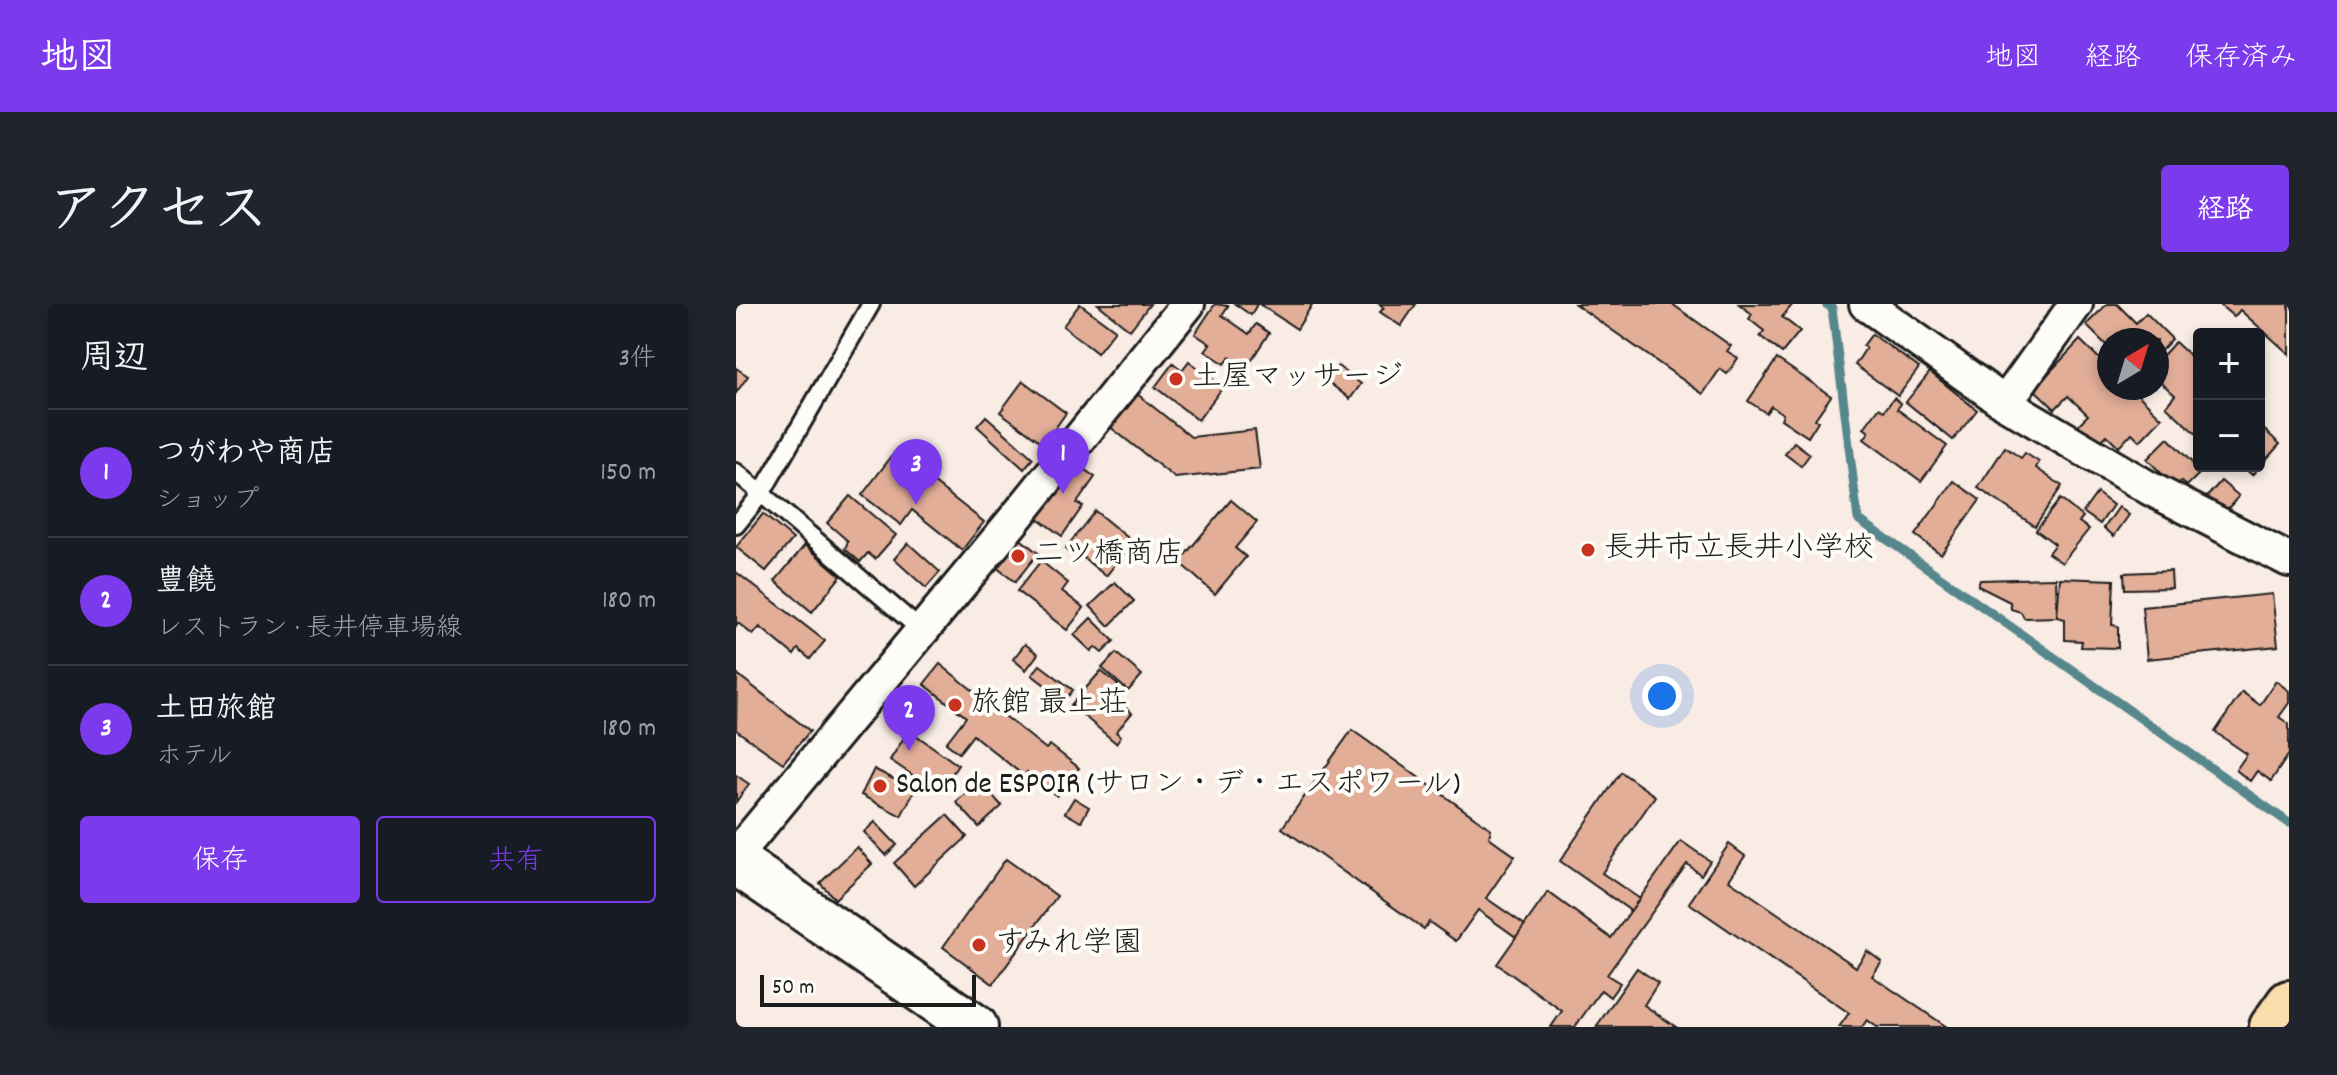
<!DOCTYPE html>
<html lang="ja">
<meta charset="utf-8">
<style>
body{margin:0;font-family:Dekko,"Klee One",sans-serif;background:#20242c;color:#f1f3f6}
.controls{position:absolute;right:24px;top:24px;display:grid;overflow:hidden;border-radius:8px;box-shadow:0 4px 12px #0003}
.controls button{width:72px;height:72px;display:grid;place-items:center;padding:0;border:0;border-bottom:2px solid #363941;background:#171b24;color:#f1f3f6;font:40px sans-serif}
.compass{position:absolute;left:1361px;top:24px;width:72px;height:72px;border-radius:50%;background:#171b24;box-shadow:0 4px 12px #0003;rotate:38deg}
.scale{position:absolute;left:24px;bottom:20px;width:216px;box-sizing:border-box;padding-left:8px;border:4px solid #1c1c1c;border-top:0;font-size:22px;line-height:28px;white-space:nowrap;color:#1c1c1c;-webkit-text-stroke:6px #fdfcf7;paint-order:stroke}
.you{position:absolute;left:926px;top:392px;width:28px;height:28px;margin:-20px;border:6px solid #fff;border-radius:50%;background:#1a73e8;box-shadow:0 0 0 12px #1a73e833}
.badge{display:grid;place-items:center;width:52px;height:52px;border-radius:50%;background:#7c3aed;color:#fff;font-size:26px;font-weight:700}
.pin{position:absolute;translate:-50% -66px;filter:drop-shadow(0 2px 4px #0008)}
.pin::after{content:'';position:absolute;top:42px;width:28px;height:24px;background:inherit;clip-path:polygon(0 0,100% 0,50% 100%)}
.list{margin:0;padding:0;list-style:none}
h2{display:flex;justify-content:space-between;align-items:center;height:104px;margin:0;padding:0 32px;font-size:34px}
h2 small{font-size:26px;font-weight:400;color:#9ea1a6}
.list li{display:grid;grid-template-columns:52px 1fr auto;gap:24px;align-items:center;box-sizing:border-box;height:128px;padding:0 32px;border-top:2px solid #363941}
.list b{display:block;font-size:30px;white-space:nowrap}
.list p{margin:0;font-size:26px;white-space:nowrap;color:#9ea1a6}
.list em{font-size:26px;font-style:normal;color:#9ea1a6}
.actions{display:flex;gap:16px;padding:24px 32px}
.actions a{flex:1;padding:18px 0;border:2px solid #7c3aed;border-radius:8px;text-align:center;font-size:28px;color:#7c3aed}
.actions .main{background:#7c3aed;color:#fff}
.map{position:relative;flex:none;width:1553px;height:723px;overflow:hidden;border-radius:8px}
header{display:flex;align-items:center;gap:48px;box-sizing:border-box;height:112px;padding:0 40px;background:#7c3aed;color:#fff}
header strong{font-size:38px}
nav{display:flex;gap:44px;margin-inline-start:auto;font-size:28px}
.intro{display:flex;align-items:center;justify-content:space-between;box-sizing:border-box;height:192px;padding:0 48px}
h1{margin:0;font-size:56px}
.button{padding:20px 36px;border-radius:8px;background:#7c3aed;color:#fff;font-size:28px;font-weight:700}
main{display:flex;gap:48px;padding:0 48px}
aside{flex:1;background:#171b24;border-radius:8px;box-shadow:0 4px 12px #0003}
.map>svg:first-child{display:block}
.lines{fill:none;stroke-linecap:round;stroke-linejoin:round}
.stream{stroke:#56878c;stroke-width:9}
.building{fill:#e3ae98;stroke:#1c1c1c;stroke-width:2}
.lane-casing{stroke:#1c1c1c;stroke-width:22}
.street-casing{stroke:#1c1c1c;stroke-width:38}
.secondary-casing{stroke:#1c1c1c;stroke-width:50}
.highway-casing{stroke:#1c1c1c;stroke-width:50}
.lane{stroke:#fdfcf7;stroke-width:16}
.street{stroke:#fdfcf7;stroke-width:32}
.secondary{stroke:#fdfcf7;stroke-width:44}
.highway{stroke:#faddab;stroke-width:44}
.poi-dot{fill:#c8321e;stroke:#fdfcf7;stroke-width:3}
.labels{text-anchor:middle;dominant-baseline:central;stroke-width:8;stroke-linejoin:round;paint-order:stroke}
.poi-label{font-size:30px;fill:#1c1c1c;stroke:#fdfcf7;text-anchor:start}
</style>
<header>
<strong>地図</strong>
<nav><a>地図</a><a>経路</a><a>保存済み</a></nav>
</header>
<div class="intro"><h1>アクセス</h1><a class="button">経路</a></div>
<main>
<aside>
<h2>周辺<small>3件</small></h2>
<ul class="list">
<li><span class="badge">1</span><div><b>つがわや商店</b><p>ショップ</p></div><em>150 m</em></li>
<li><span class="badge">2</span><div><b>豊饒</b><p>レストラン · 長井停車場線</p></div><em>180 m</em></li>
<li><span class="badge">3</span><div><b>土田旅館</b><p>ホテル</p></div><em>180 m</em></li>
</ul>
<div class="actions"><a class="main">保存</a><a>共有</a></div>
</aside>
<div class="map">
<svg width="1553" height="723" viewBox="0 0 1553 723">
<rect width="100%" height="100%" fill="#f8ece4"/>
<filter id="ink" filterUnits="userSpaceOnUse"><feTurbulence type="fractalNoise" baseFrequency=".0125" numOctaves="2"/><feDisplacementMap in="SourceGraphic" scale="16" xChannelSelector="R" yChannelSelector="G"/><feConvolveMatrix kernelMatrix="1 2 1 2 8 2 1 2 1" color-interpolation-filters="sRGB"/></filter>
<g filter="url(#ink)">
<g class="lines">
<polyline class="stream" points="1090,0 1096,4 1122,215 1553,519"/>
</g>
<g class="building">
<polygon points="344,0 379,26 361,49 327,22"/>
<polygon points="362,0 414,0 394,26"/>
<polygon points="479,0 492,2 486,11 513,30 520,20 533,29 510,64 494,53 489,60 469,47 474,40 459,30"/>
<polygon points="499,0 521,0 515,11"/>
<polygon points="523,0 574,0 576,1 561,25"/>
<polygon points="643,0 680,0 665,22 644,8 648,4"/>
<polygon points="839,0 936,0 995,42 991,47 1002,54 991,70 984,65 967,90"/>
<polygon points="1003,0 1057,0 1046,13 1064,27 1046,49 1024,32 1028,27 1013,15 1016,10"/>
<polygon points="1371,0 1381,0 1400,19 1410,9 1436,35 1421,51 1421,36 1373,36 1373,44 1350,21"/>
<polygon points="1483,0 1553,0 1553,50 1504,6 1498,13"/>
<polygon points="1136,30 1183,64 1162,92 1119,61 1130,44 1127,42"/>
<polygon points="1344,36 1373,64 1373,84 1395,84 1426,114 1404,137 1396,129 1383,143 1371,131 1362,140 1342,121 1352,111 1332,92 1319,105 1298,85"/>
<polygon points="1439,38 1463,60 1463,64 1456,71 1463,77 1463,133 1430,102 1439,91 1421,75 1421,58"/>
<polygon points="1041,55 1095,92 1079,115 1082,117 1072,133 1045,115 1047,110 1035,102 1030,109 1012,97"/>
<polygon points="453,57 487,83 462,116 419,83 437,59 446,66"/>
<polygon points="602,62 625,80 614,95 591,77"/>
<polygon points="0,64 12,72 0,89"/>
<polygon points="1194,68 1241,106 1217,136 1170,98"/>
<polygon points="287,77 330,109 308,140 264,108"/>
<polygon points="400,89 455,133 519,126 524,165 439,174 373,122"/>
<polygon points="1158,94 1165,100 1161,105 1211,142 1185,177 1128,135 1133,128 1128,124 1143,104 1148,107"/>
<polygon points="250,112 297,154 288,165 241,122"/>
<polygon points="1523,121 1544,140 1516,171 1506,162 1523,162"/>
<polygon points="1432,134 1465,168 1451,182 1445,177 1439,183 1411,155"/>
<polygon points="1058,138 1074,150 1065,162 1049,150"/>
<polygon points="1269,143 1285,154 1289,149 1303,158 1300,164 1326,182 1299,222 1242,184"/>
<polygon points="159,148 248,218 226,246 176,206 165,221 126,191"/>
<polygon points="339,159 359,173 341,199 347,202 326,232 300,213"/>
<polygon points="1218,177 1244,196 1205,250 1179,231"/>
<polygon points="1485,177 1503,192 1487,210 1469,195"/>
<polygon points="1361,189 1377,201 1364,220 1347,208"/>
<polygon points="114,192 160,231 139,255 132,249 124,258 109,245 112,237 91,219"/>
<polygon points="1324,195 1347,213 1343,218 1353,225 1326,259 1312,249 1319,240 1300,226"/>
<polygon points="495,196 521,218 499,244 510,253 479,290 443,258"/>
<polygon points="1383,203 1393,211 1378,232 1368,224"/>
<polygon points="359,207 397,238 370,272 345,252 342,256 329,245"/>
<polygon points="27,210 57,235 30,267 0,243"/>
<polygon points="282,233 302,249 279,278 259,262"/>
<polygon points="172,239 204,268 190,284 158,255"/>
<polygon points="69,241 105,272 76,308 39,277"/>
<polygon points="305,257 332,279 326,287 348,304 331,326 281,287"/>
<polygon points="1435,267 1436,284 1389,285 1388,269"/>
<polygon points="0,268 89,337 74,355 62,345 58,351 24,323 17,331 2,319 0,322"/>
<polygon points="1320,274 1321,313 1288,314 1285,308 1275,305 1274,298 1242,282 1244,276"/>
<polygon points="1324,274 1378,276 1376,321 1382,322 1382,344 1345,343 1346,337 1329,336 1329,315 1321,313"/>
<polygon points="379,278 398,297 373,322 354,302"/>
<polygon points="1536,290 1542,342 1411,355 1406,303"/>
<polygon points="355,314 378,337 366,349 359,343 355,347 338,331"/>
<polygon points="289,340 302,350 290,366 277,355"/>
<polygon points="380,349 406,371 392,387 366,364"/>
<polygon points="204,360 310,445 314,441 343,464 321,492 291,468 288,472 237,431 223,449 210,439 230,413 188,380"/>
<polygon points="304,361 337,386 329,396 296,371"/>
<polygon points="365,367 382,381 375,390 396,409 380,428 385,432 380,439 335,401"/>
<polygon points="1,370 74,427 47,459 0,426"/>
<polygon points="1540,377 1553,387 1553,399 1543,413 1553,420 1553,450 1535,477 1521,467 1514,477 1500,466 1511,450 1479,428 1506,388 1524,401"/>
<polygon points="173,426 222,461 203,489 154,456"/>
<polygon points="616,426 755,525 753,533 779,552 750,594 789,621 780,633 742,606 720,637 693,618 688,625 546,524"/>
<polygon points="138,465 179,486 165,512 125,491"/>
<polygon points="885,468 919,492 866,569 904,595 895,607 824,557"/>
<polygon points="0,471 13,480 0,498"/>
<polygon points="243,477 266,502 243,523 220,498"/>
<polygon points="338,494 353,503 345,518 329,509"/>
<polygon points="211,511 231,533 178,582 158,559"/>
<polygon points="139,518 161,541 150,551 128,528"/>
<polygon points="945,537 974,557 965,571 951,560 871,671 884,679 874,693 865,686 839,723 815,723 826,707 761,660 780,633 812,588 875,634"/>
<polygon points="993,540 1009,552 993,576 1120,663 1131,647 1146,658 1136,672 1211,723 1141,723 1131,716 1126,723 1103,723 1113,709 953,599"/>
<polygon points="121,543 136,560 99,595 84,579"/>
<polygon points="270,555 321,592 257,680 207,643"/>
<polygon points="901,664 922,679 908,701 940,723 860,723"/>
</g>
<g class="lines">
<g class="lane-casing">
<g id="lane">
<polyline points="0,168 186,327"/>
<polyline points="0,221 25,190 135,0"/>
</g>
</g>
<g class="street-casing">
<g id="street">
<polyline points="1130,0 1269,99 1413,184 1553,256"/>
<polyline points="1269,99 1340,0"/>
<polyline points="0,551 277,217 452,0"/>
</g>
</g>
<g class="secondary-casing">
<polyline id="secondary" points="0,558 239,723"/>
</g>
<g class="highway-casing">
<polyline id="highway" points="1536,723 1553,699"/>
</g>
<use href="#lane" class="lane"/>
<use href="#street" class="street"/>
<use href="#secondary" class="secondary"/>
<use href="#highway" class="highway"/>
</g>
</g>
<g class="poi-dot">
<circle cx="440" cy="75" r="8"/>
<circle cx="852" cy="246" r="8"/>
<circle cx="282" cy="252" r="8"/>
<circle cx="219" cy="401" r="8"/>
<circle cx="144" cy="482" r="8"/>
<circle cx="243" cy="641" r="8"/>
</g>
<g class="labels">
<g class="poi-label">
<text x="456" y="75">土屋マッサージ</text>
<text x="868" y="246">長井市立長井小学校</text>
<text x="298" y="252">二ツ橋商店</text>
<text x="235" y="401">旅館 最上荘</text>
<text x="160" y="482">Salon de ESPOIR (サロン・デ・エスポワール)</text>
<text x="259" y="641">すみれ学園</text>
</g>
</g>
</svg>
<div class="controls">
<button>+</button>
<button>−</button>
</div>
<svg class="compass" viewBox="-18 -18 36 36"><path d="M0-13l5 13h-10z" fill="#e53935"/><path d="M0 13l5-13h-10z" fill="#9ea1a6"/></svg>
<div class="scale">50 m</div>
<div class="you"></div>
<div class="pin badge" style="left:327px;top:190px">1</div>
<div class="pin badge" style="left:173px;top:447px">2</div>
<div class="pin badge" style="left:180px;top:201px">3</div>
</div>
</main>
